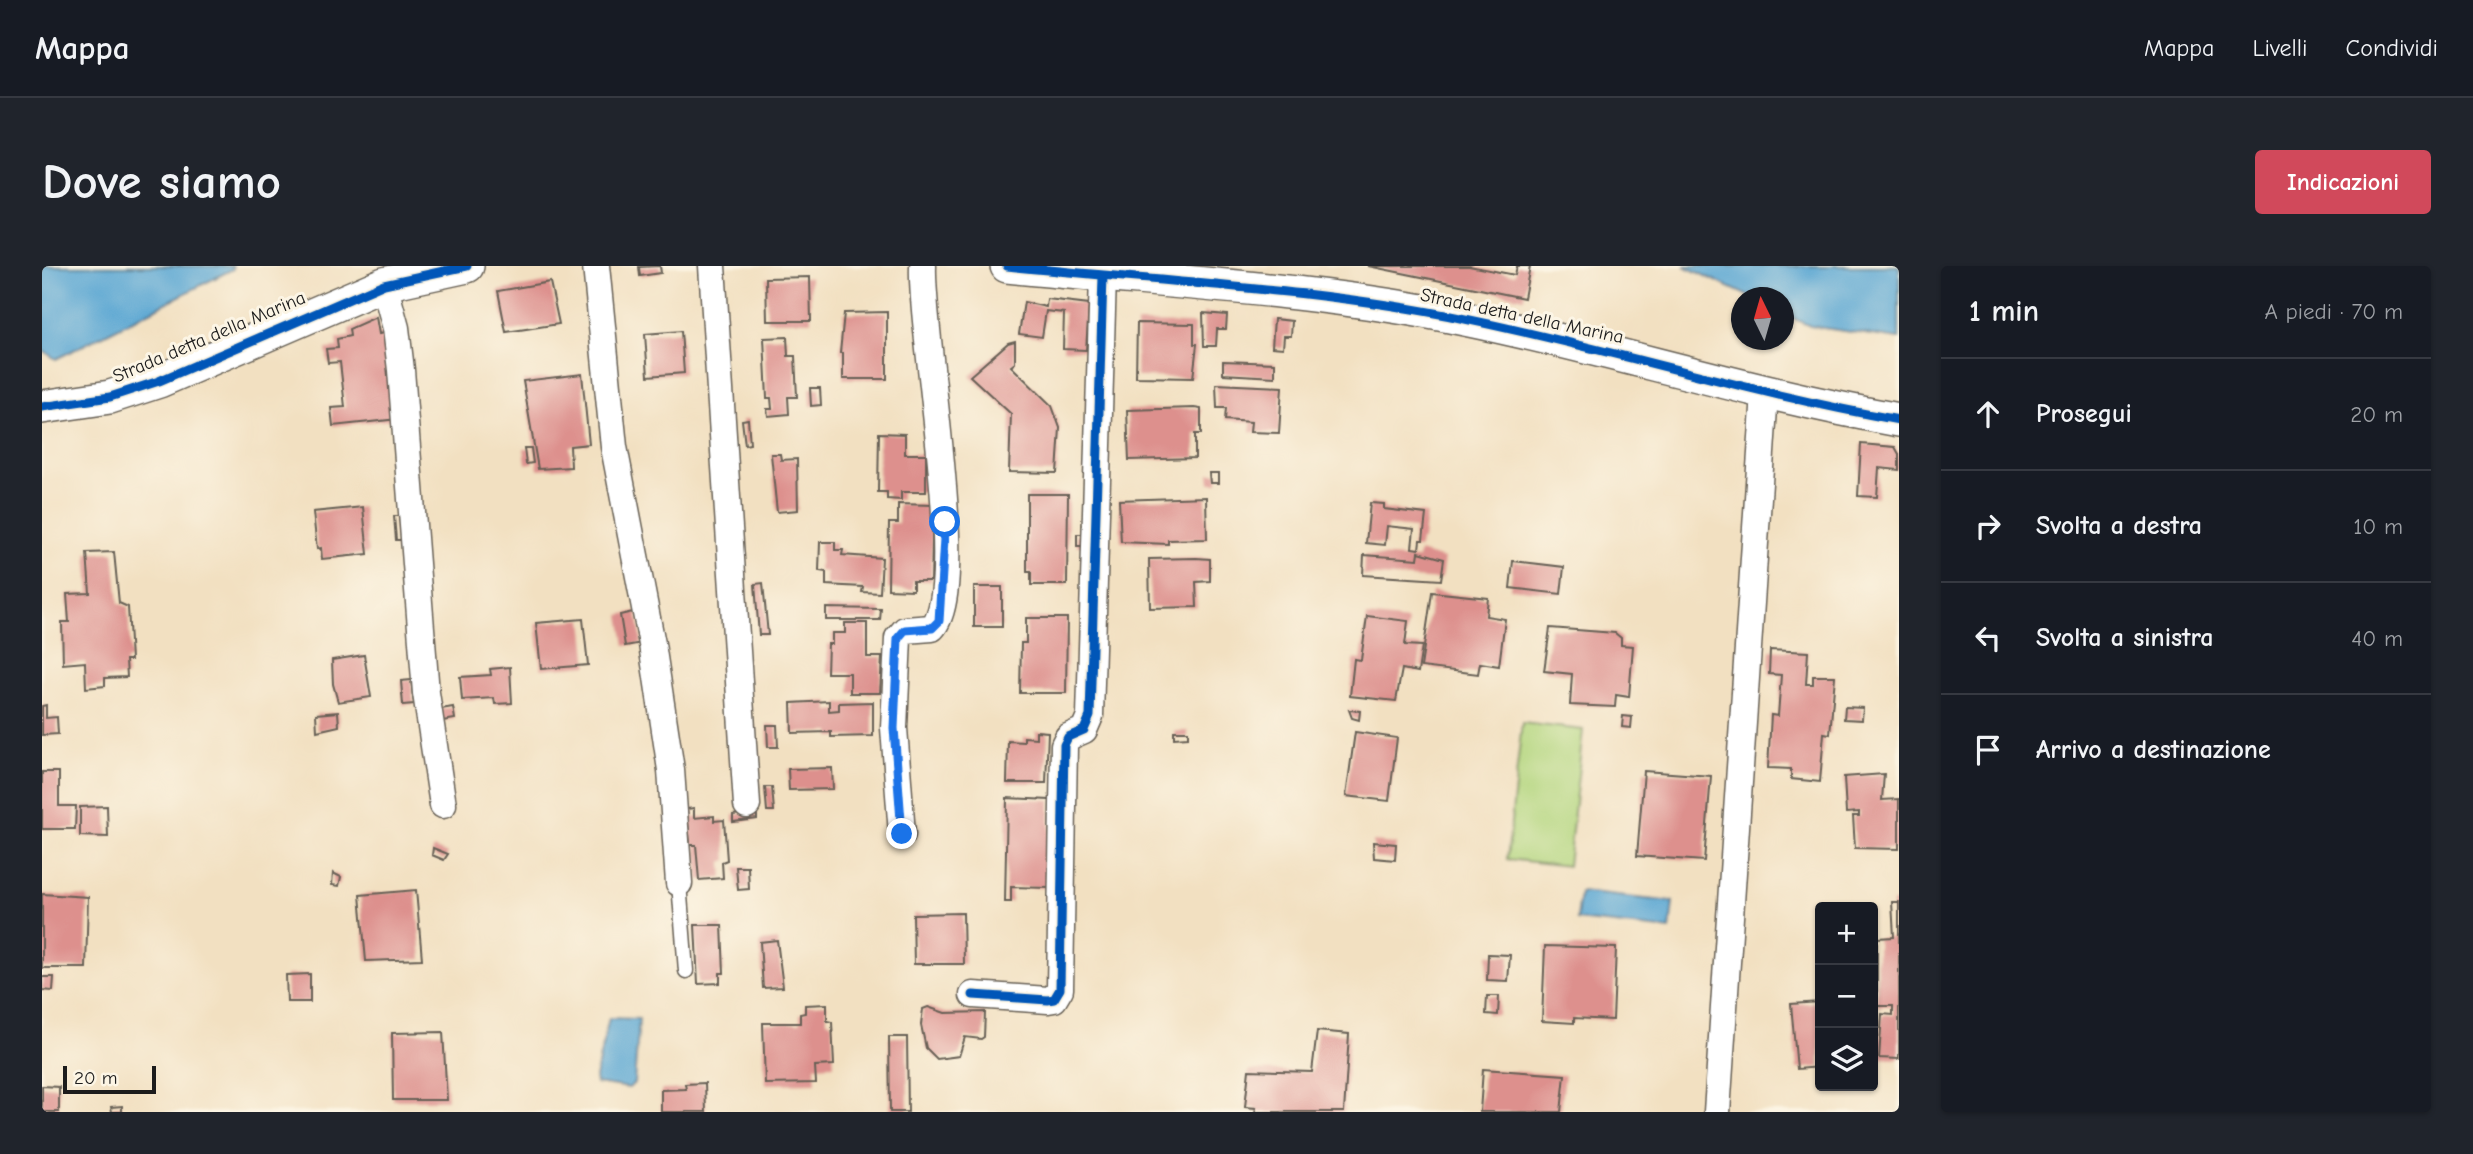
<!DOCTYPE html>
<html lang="it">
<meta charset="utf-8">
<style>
body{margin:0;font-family:"Comic Neue",sans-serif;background:#20242c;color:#f1f3f6}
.controls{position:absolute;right:21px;bottom:21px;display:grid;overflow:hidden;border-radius:7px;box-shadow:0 2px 5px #0004}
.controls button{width:63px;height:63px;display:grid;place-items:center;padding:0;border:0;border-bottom:2px solid #363941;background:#171b24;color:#f1f3f6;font:35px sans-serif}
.compass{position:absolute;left:1689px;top:21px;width:63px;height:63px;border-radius:50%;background:#171b24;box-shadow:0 2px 5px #0004;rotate:355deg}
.scale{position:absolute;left:21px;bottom:18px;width:93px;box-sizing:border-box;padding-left:7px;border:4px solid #1c1c1c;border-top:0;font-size:19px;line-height:24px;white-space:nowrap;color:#1c1c1c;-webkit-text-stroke:5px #fcf5e5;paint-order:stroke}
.stop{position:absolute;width:21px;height:21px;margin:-16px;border:5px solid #1a73e8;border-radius:50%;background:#fff}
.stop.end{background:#1a73e8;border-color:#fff;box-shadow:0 2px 7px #0008}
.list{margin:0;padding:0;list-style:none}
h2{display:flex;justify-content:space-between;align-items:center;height:91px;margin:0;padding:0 28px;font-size:30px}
h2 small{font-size:23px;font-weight:400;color:#9ea1a6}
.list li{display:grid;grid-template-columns:46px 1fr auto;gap:21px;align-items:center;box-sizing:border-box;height:112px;padding:0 28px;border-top:2px solid #363941}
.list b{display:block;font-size:26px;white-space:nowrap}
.list em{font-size:23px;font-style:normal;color:#9ea1a6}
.icon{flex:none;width:38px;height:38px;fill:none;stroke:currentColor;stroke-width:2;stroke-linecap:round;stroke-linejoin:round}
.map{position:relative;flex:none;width:1857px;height:846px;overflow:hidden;border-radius:7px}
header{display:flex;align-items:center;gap:42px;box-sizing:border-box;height:98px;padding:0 35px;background:#171b24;border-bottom:2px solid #363941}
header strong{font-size:33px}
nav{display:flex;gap:38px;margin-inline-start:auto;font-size:24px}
.intro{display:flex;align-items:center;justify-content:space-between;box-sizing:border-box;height:168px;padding:0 42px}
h1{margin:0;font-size:49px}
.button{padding:18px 32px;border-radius:7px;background:#d1495b;color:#fff;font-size:24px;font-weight:700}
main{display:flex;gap:42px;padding:0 42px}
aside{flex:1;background:#171b24;border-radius:7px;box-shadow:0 2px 5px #0004}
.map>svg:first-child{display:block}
.green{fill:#b4d67f;stroke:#68794e;stroke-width:2}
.water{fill:#5ba7d3;stroke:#3c6278;stroke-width:2}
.building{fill:#dd908d}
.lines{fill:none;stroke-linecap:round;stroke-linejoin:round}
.service-casing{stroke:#676156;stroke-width:17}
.minor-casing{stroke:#676156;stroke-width:29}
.tertiary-casing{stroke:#676156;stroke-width:36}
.service{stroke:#fff;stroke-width:14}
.minor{stroke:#fff;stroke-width:26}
.tertiary{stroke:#fff;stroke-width:33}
.cycleway-casing{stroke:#fcf5e5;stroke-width:13}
.cycleway{stroke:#0057b8;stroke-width:9}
.route{stroke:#1a73e8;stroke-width:9}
.labels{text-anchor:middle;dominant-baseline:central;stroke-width:6;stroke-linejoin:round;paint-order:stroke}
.street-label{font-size:19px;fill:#1c1c1c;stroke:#fcf5e5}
</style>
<header>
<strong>Mappa</strong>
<nav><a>Mappa</a><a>Livelli</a><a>Condividi</a></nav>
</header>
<div class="intro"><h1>Dove siamo</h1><a class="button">Indicazioni</a></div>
<main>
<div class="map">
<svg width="1857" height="846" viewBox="0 0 1857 846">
<rect width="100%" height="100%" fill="#fcf5e5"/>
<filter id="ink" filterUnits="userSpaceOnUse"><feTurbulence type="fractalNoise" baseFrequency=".0143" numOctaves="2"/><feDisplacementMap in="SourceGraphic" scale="14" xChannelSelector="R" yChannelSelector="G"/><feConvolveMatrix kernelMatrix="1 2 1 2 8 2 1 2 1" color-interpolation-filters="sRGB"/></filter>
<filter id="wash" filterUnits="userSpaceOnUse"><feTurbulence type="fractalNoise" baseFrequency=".00686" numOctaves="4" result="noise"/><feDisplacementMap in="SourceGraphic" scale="28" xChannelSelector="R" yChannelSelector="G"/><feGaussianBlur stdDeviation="1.57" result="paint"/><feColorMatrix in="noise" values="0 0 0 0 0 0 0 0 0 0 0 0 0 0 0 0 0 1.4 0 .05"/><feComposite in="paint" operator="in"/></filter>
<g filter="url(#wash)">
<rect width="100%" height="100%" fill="#f2e0c1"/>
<polygon class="green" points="1480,457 1541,464 1526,600 1465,593"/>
<g class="water">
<polygon points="0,0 191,0 191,3 14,93 0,84"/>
<polygon points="1642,0 1857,0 1857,73 1768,60 1742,48 1742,32 1708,31"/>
<polygon points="1538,626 1631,636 1628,664 1535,654"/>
<polygon points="567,752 597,753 592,817 587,822 554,817 553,811"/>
</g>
<g id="blocks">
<g class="building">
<polygon points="618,0 619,7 598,10 597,1"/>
<polygon points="1326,0 1427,0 1473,9 1475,0 1488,0 1482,32"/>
<polygon points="768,11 769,55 725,55 724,12"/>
<polygon points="508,16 517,58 464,66 456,25"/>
<polygon points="1005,33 1047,38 1044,84 1021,83 1022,47 1004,45 1000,71 977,68 982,36 1004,41"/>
<polygon points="845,46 845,113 801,113 801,87 798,87 802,47"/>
<polygon points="1161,47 1185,49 1184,63 1175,63 1174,80 1162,80"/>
<polygon points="334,51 337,68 342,67 356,153 291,160 289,142 303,141 298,96 286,97 284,83 296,82 295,73 308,70 307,63"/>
<polygon points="1232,53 1250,55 1249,70 1242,70 1241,82 1230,81"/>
<polygon points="1095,57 1152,58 1152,78 1155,78 1151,112 1094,111"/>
<polygon points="639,65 642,107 606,110 603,68"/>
<polygon points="745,71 746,90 753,90 755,131 746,131 747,148 726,150 725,143 730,143 729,132 725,132 722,72"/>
<polygon points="973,75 973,97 969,100 1010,140 1018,162 1015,207 967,206 969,148 928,110 966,77"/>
<polygon points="1181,95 1233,97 1233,111 1181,108"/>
<polygon points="540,108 547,178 528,180 529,201 496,203 481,115"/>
<polygon points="1174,118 1240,121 1237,167 1208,166 1209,156 1183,154 1184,142 1175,142"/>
<polygon points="768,122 778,122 779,139 769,140"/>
<polygon points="1152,142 1159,143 1159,168 1153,168 1153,192 1087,194 1085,144"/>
<polygon points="706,153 708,178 703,179 700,154"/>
<polygon points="837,167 863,168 863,188 884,188 884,226 859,226 859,234 845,233 845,226 836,226"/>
<polygon points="1819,178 1853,181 1857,188 1857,204 1837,202 1835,231 1816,230"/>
<polygon points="482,182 489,182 491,197 484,198"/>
<polygon points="729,188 738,188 739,194 755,193 756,244 735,246"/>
<polygon points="1167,207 1176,207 1176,217 1168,217"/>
<polygon points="985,228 1026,228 1025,319 989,319 989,306 985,306"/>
<polygon points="1164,231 1165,273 1126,274 1126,278 1079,276 1077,234"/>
<polygon points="1328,237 1342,238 1342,243 1384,248 1381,274 1378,274 1377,283 1370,282 1372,263 1345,260 1343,279 1324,277"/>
<polygon points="856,238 891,239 889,315 871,315 871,324 846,323 847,257 856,257"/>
<polygon points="321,241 326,288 280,293 279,282 275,283 271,246"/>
<polygon points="352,250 357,250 360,274 354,274"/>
<rect x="1035" y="268" width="6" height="12"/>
<polygon points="778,276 793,276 793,284 801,284 800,289 840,292 838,327 820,326 821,321 784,319 784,306 777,305"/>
<polygon points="72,286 77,337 86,341 89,394 84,394 85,411 63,412 63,420 44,422 43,396 21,398 20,356 27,356 25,328 48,327 45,287"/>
<polygon points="1377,286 1402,293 1399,314 1321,309 1322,289 1376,293"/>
<polygon points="1154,292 1168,293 1168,315 1154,316 1155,341 1108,342 1107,293"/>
<polygon points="1471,295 1522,301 1519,328 1468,322"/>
<polygon points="721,317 726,369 717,369 713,318"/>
<rect x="932" y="321" width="28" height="40"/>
<polygon points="1390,326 1446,332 1444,350 1463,353 1457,400 1438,397 1436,408 1379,401"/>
<polygon points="784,342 839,343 838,354 784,354"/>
<polygon points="595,345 600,377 583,380 578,349"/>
<polygon points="1325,350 1366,355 1363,379 1380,380 1376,406 1360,403 1354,435 1308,430 1312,393 1319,394"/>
<polygon points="984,352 1025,352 1024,427 978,427 979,377 984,377"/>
<polygon points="541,353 546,399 499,403 494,357"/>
<polygon points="803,357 825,357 825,391 840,391 838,427 808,427 808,407 785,407 786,378 790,378 790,367 803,367"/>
<polygon points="1508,362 1573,367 1579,372 1579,379 1591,380 1587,431 1574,429 1573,441 1528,439 1530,408 1502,405"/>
<polygon points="1728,384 1766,386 1764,418 1771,418 1771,410 1793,410 1788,468 1782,467 1778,516 1749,513 1749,503 1726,502 1729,449 1736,450 1739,409 1727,408"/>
<polygon points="322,389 329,431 296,436 291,418 290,394"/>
<polygon points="468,401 470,437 453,438 452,432 420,434 418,411 449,409 448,403"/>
<polygon points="369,414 372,438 361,439 359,415"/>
<polygon points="787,435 787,445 797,444 797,437 831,436 831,470 789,471 789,466 750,467 749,437"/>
<polygon points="4,439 4,452 15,451 16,468 0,469 0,440"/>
<polygon points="411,441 413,453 400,455 399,443"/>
<polygon points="1803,441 1821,442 1820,454 1802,453"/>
<polygon points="1307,444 1318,445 1317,454 1310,452"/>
<polygon points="296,446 297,460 275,465 274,448"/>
<polygon points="1581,450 1590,451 1589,462 1580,461"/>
<polygon points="725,459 735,459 736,481 726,481"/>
<polygon points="994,465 1006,466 1004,517 965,517 966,475 982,476 982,471 994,472"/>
<polygon points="1132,465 1146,465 1146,471 1132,472"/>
<polygon points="1313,466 1355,472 1347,535 1304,530"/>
<polygon points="790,502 791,523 747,524 746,503"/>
<polygon points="1602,505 1669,510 1662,595 1595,590"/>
<polygon points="0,506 17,506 17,540 34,540 33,563 0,563"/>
<polygon points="1842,508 1840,534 1857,533 1857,583 1813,582 1811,550 1817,550 1817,546 1804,547 1802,511"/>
<polygon points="723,521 730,521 732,545 725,545"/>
<polygon points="965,532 1008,534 1007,622 969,621 969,636 963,636"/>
<polygon points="65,540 66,571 38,570 38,541"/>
<polygon points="652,542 652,552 672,550 672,555 682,554 685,594 680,596 681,612 657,614 654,579 648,579 645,543"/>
<polygon points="715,546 715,553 691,556 691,549"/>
<polygon points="1331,576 1354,578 1353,594 1332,592"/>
<polygon points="391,582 406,588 402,594 390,589"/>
<polygon points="694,601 706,601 707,623 696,624"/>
<polygon points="291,607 299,611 297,620 290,619"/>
<polygon points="374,624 380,693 324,695 318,629"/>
<polygon points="0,628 46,631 44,702 0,702"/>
<polygon points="1850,636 1857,636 1857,793 1837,792 1840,748 1851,749 1851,740 1835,740 1835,672 1852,671"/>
<polygon points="921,647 922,698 872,698 871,648"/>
<polygon points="653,659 680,659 682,707 678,707 678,717 656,718"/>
<polygon points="735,674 741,721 721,722 718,676"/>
<polygon points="1503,680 1574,682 1571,754 1532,752 1532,757 1500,755"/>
<polygon points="1446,688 1468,689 1466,715 1445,714"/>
<polygon points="268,708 268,736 245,736 244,709"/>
<polygon points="0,711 12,711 11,725 0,724"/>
<polygon points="1445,730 1457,730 1456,749 1444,748"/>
<polygon points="1778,736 1778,801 1755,803 1749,738"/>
<polygon points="785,738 785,755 790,756 792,799 773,800 774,817 723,818 721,757 758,757 758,748 763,747 763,739"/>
<polygon points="886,741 903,747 943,746 942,771 939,773 923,771 917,790 895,793 884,782 879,759 881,743"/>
<polygon points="1275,765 1307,768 1302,846 1213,846 1214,842 1203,841 1207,804 1270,806"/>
<polygon points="401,766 405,834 351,834 350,767"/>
<polygon points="847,771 865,771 866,846 848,846"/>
<polygon points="1441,803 1523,809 1519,846 1438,846"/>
<polygon points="663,817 664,846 619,846 619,824 644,823 643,818"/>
<polygon points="0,820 17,821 17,846 0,846"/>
<polygon points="80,840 80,846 70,846 69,841"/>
</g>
</g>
</g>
<g filter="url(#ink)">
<use href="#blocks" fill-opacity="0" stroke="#676156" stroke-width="2"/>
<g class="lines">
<g class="service-casing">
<polyline id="service" points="637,617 644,705"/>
</g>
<g class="minor-casing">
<g id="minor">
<polyline points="554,0 572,181 610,378 629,504 637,617"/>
<polyline points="670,0 705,539"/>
<polyline points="342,18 354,62 359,104 384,427 401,539"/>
<path d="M 860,568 L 852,462 L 856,372 L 863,364 L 890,362 C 928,324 878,66 881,0"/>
<polyline points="931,729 1006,734 1012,733 1018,723 1022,479 1026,471 1042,464 1048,450 1061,10"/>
<polyline points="1675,846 1723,127"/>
</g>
</g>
<g class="tertiary-casing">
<g id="tertiary">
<path d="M 965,0 C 1117,16 1273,22 1423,53 C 1569,83 1710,128 1857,154"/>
<polyline points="0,141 68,131 117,115 342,18 425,0"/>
</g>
</g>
<use href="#service" class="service"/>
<use href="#minor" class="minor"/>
<use href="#tertiary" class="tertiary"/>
<g class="cycleway-casing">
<g id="cycleway">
<path d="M 965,0 C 1117,16 1273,22 1423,53 C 1569,83 1710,128 1857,154"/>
<polyline points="0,141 68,131 117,115 342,18 425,0"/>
<polyline points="931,729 1006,734 1012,733 1018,723 1022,479 1026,471 1042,464 1048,450 1061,10"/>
</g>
</g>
<use href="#cycleway" class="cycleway"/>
</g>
</g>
<g class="lines" filter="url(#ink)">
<polyline class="route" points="860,568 852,462 856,372 863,364 890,362 897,355 903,256"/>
</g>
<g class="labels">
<g class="street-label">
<text transform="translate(1480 50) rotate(12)">Strada detta della Marina</text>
<text transform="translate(167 71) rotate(-23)">Strada detta della Marina</text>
</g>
</g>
</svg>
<div class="controls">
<button>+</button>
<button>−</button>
<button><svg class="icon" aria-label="layers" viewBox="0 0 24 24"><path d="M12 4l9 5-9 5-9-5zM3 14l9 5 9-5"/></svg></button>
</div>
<svg class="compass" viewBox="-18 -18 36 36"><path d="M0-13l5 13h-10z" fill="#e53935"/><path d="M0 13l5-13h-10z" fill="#9ea1a6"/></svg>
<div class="scale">20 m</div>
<div class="stop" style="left:903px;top:256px"></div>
<div class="stop end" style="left:860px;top:568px"></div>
</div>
<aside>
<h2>1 min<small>A piedi · 70 m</small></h2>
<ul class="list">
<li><svg class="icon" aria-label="ahead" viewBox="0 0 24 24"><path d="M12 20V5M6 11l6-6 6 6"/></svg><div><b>Prosegui</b></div><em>20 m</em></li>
<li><svg class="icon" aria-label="right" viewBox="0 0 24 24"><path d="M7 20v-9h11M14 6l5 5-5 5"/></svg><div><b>Svolta a destra</b></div><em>10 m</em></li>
<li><svg class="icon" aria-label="left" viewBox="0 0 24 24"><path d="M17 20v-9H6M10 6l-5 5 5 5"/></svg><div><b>Svolta a sinistra</b></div><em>40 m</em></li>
<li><svg class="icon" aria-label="arrive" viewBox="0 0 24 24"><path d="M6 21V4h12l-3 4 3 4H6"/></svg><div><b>Arrivo a destinazione</b></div></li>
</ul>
</aside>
</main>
